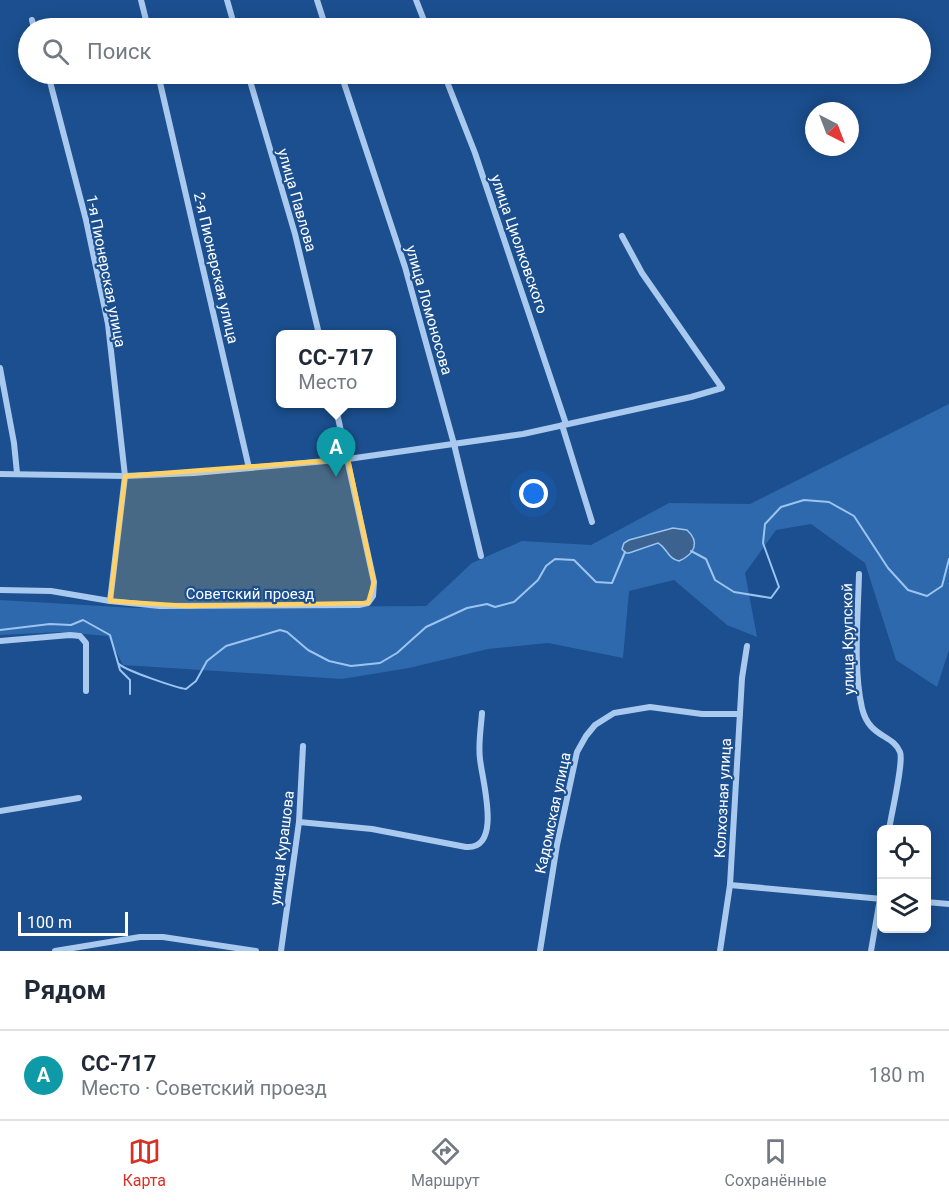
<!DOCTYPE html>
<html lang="ru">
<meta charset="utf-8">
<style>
body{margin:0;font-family:Roboto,sans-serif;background:#f6f6f7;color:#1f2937}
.controls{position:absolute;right:18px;bottom:18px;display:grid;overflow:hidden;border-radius:9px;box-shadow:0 3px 15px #0003}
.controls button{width:54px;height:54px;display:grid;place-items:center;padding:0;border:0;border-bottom:2px solid #e0e1e3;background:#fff;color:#1f2937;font:30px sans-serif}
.compass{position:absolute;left:805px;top:102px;width:54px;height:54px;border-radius:50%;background:#fff;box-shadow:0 3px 15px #0003;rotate:138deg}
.scale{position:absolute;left:18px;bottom:15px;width:110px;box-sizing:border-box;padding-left:6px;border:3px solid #fff;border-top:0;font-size:16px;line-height:21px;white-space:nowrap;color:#fff;-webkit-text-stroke:4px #1b4f8f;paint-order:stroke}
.you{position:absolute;left:534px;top:494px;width:21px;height:21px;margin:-15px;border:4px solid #fff;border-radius:50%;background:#1a73e8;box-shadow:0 0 0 9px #1a73e833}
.badge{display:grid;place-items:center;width:39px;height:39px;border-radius:50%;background:#d93025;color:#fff;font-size:20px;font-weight:700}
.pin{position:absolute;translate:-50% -50px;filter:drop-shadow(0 2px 3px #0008)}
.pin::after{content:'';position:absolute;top:32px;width:21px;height:18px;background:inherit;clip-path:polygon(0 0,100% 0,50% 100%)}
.popup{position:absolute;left:276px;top:330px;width:120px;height:78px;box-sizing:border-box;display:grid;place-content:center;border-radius:9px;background:#fff;filter:drop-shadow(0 2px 4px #0005);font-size:20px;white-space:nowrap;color:#747a83}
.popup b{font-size:22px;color:#1f2937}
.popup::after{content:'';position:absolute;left:50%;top:100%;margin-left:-12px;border:12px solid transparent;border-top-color:#fff}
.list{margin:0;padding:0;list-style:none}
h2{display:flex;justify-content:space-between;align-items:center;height:78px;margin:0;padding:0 24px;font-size:26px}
h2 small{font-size:20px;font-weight:400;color:#747a83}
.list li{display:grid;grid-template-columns:39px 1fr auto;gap:18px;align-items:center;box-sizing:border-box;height:90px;padding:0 24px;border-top:2px solid #e0e1e3}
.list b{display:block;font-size:22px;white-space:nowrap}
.list p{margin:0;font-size:20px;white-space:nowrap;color:#747a83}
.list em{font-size:20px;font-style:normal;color:#747a83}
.icon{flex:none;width:33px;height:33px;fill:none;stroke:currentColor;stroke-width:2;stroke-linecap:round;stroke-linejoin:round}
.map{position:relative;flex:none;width:949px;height:951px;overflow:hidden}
.search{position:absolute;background:#fff;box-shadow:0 3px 15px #0003;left:18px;right:18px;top:18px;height:66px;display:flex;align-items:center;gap:15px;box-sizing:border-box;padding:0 21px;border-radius:33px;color:#747a83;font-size:22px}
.sheet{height:168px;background:#fff}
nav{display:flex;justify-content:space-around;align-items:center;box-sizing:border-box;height:84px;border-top:2px solid #e0e1e3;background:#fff;font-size:16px;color:#747a83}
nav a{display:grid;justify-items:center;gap:3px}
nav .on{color:#d93025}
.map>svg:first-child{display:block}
.green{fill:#2e69ad}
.water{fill:#3c6290;stroke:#9cc4f0;stroke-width:1.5}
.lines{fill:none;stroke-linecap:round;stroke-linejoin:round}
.stream{stroke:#9cc4f0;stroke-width:2}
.minor{stroke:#a9c9ee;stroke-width:6}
.marked{fill:#ffd166;fill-opacity:0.2;stroke:#ffd166;stroke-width:4.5;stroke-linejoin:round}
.labels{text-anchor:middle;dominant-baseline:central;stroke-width:4.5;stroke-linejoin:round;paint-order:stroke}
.street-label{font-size:15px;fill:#fff;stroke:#1b4f8f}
</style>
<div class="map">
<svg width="949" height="951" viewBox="0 0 949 951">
<rect width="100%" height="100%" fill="#1b4f8f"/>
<polygon class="green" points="949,404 949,650 937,687 896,660 865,563 811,524 776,530 745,573 757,637 727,625 674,580 629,591 623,658 548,643 488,649 409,668 342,679 123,665 108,636 60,632 0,635 0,600 135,608 426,606 472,563 522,541 591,545 669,503 750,504"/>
<path class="water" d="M 673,528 L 687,530 C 700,542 695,554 679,561 C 668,559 667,548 658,543 L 629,553 L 626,553 L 622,549 L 624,543 L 629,540 Z"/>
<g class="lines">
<g class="stream">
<polyline points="691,551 706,559 715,580 734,592 771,598 779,587 763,543 765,524 781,507 804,500 829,502 854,516 888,568 908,590 927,596 942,586 949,559"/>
<polyline points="0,630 50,624 71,625 83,620 110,635 120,670 130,680 130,694"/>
<path d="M 119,664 C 124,670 177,688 186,689 L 196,681 L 207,661 L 226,646 L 280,630 L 287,632 L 308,650 L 329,661 L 351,666 L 380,663 L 397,653 L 426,627 L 467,608 L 487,604 L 495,607 L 514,602 L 538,580 L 546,566 L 555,559 L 574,560 L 596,582 L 612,583 L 625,552"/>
</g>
<g class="minor">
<polyline points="141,0 148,28"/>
<polyline points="227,0 235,28"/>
<polyline points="317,0 326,28"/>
<polyline points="416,0 427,28"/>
<polyline points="32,20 34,28"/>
<polyline points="48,74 86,220 108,324 125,476 110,601"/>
<polyline points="158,74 249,468"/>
<polyline points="248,74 295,234 319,334"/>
<polyline points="341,74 405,267 454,444 481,556"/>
<polyline points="444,74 475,153 566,424"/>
<polyline points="0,368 14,443 17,473"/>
<polyline points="562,425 592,522"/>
<polyline points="0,474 125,476 194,473 348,459 523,434 691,397 722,388 642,273 622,236"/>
<path d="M 859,574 C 858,615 853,669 862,708 C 869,738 893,734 900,752 C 904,762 891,815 889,830"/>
<polyline points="0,590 51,591 110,601 160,606 359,605 368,603 373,596 374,582 335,404"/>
<polyline points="0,641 70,635 80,636 86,643 86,691"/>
<polyline points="0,811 79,798"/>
<path d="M 299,822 L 372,829 L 466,847 C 503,850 482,780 480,759 C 478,744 481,728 482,713"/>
<polyline points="730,885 882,899"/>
<polyline points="926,902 949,904"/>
<polyline points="55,951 140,937 163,937 256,951"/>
<polyline points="281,951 299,822 303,746"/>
<polyline points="540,951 557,845 577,752 586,736 595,725 614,713 650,707 702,714 740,714"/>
<polyline points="720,951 730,885 742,678 747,646"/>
<polyline points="871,951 882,887"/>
</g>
</g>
<path class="marked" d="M 348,459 L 374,582 L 368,603 L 187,606 L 110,601 L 125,476 Z"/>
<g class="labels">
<g class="street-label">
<text transform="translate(297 200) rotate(74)">улица Павлова</text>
<text transform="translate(519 244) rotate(71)">улица Циолковского</text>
<text transform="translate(216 268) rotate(77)">2-я Пионерская улица</text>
<text transform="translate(106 271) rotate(79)">1-я Пионерская улица</text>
<text transform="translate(429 310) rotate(74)">улица Ломоносова</text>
<text x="250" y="594">Советский проезд</text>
<text transform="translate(848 639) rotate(-91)">улица Крупской</text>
<text transform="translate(723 798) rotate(-87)">Колхозная улица</text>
<text transform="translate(553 813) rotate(-78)">Кадомская улица</text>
<text transform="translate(282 848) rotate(-83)">улица Курашова</text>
</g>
</g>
</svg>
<div class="controls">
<button><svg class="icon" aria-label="locate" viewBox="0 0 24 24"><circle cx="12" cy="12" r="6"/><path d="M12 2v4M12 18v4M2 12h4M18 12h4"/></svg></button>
<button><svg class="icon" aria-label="layers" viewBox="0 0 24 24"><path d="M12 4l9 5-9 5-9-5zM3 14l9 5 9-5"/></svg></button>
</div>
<svg class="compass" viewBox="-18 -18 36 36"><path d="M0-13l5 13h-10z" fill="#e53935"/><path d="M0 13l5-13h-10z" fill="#747a83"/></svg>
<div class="scale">100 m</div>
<div class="you"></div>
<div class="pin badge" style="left:336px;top:477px;background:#0f9aa8">A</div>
<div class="popup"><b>СС-717</b>Место</div>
<div class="search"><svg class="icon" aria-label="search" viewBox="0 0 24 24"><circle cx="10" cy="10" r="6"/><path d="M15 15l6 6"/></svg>Поиск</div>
</div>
<section class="sheet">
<h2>Рядом<small></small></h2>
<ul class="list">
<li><span class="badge" style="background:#0f9aa8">A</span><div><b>СС-717</b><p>Место · Советский проезд</p></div><em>180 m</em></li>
</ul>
</section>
<nav>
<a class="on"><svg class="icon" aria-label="map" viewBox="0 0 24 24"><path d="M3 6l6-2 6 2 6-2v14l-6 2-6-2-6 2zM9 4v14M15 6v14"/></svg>Карта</a>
<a><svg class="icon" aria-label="directions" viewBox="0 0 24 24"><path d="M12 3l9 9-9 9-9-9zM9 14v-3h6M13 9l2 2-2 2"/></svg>Маршрут</a>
<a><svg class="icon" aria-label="saved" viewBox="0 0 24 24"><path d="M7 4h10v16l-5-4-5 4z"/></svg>Сохранённые</a>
</nav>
